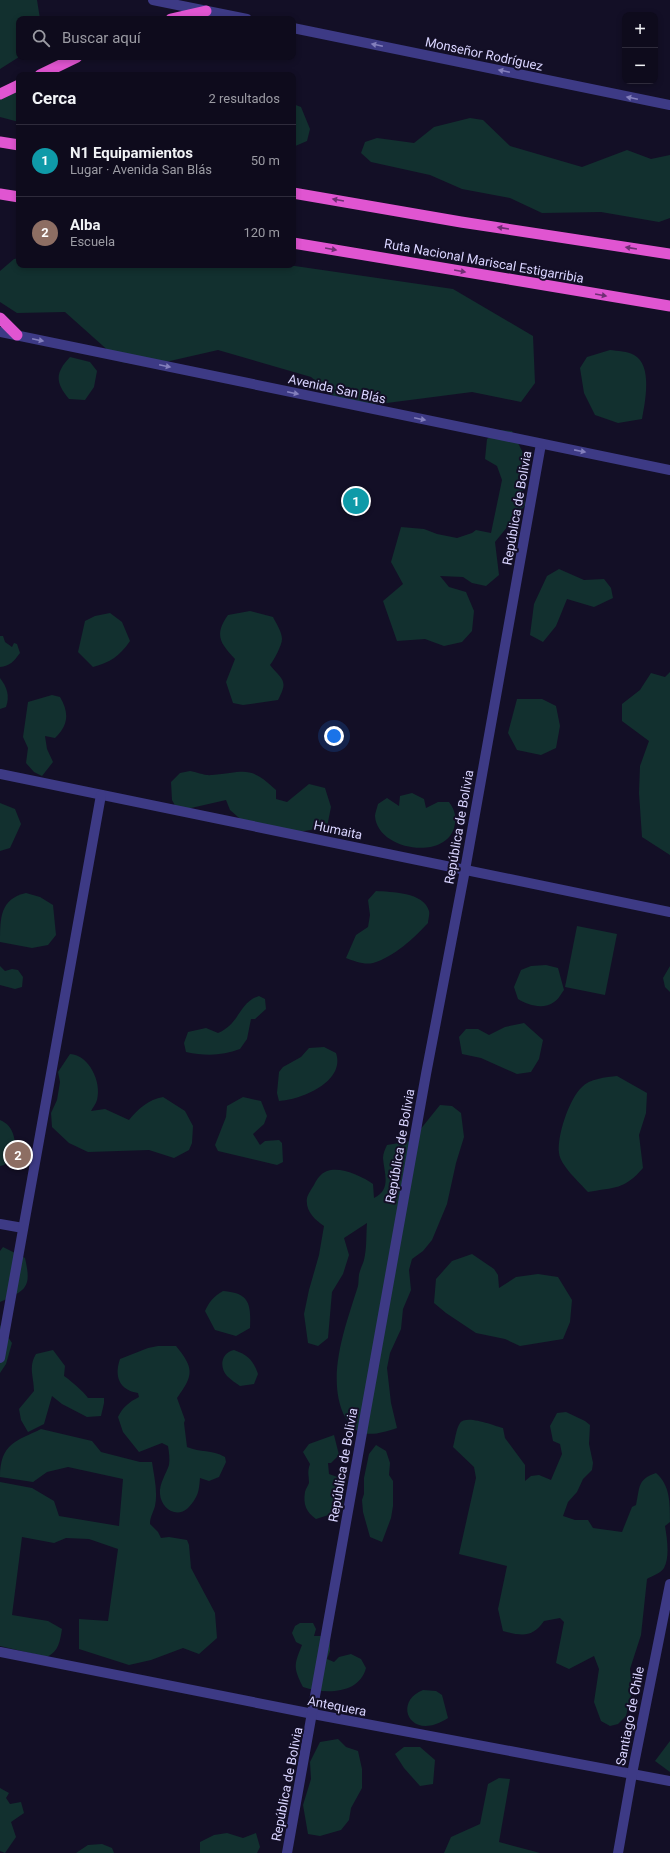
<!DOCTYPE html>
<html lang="es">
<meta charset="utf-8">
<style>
body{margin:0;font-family:Roboto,sans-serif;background:#171425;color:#f1f3f6}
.controls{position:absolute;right:12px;top:12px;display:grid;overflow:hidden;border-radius:8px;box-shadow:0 2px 6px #0003}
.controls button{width:36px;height:36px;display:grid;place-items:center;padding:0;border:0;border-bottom:1px solid #2e2b3b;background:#0e0b1c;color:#f1f3f6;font:20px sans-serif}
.you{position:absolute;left:334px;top:736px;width:14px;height:14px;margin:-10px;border:3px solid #fff;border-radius:50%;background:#1a73e8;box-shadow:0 0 0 6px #1a73e833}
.badge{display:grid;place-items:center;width:26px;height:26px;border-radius:50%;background:#db2777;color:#fff;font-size:13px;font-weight:700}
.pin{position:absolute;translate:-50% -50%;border:2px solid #fff;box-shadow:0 1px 4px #0006}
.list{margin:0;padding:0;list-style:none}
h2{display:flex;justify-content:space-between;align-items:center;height:52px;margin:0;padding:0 16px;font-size:17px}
h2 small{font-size:13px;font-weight:400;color:#9b9ba3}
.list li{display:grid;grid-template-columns:26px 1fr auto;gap:12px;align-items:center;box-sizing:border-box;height:72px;padding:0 16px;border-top:1px solid #2e2b3b}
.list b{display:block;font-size:15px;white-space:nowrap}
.list p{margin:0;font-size:13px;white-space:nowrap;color:#9b9ba3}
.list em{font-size:13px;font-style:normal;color:#9b9ba3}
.icon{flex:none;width:22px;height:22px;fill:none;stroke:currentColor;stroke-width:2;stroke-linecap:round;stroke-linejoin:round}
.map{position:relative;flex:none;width:670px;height:1853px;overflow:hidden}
.search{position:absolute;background:#0e0b1c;box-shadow:0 2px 6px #0003;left:16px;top:16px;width:280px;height:44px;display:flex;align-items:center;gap:10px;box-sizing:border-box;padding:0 14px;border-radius:8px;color:#9b9ba3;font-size:15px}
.panel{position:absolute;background:#0e0b1c;box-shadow:0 2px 6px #0003;left:16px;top:72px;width:280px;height:196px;border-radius:8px}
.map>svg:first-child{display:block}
.green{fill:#12302f}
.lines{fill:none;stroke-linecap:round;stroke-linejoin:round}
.minor{stroke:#3d3a85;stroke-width:10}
.tertiary{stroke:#3d3a85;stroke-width:10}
.trunk{stroke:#e055d1;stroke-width:11}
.oneway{fill:#837fbc}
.oneway2{fill:#6f2e73}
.labels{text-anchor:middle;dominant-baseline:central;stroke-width:4;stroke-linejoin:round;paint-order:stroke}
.street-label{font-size:13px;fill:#d9d4ff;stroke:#130f26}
</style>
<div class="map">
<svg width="670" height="1853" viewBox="0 0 670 1853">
<rect width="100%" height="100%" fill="#130f26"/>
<g class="green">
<polygon points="0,0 37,0 40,19 19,19 19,57 0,69"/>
<polygon points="19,88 19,122 0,117 0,89"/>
<polygon points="293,104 301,107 310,129 307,141 293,147"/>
<polygon points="470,118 483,120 510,146 582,167 627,150 651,159 670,155 670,218 659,222 601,212 542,213 510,198 462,189 430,175 371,162 361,153 365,142 377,138 414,143 434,127"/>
<polygon points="19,258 19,265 288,265 453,289 533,336 535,383 521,402 472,392 348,408 311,377 218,350 148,366 121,362 65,312 17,313 0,302 0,271 14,259"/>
<path d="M 610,350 C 617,351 628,351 634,355 C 653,365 645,403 642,419 L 618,423 L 595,415 L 584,393 L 580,368 L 587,357 Z"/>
<path d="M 70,357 L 90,362 L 97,371 L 94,387 L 85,400 L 69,399 C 55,382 55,373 70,357 Z"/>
<polygon points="498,430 512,431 523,453 521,485 526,504 495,542 499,575 486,586 472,583 463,577 440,576 449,587 466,592 474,611 472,631 462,642 444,646 425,639 397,641 383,601 403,584 391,562 401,527 424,529 437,534 457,538 472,533 476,530 491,533 502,480 497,466 485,459 487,439"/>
<polygon points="559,569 584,580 604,579 611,588 613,598 594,607 567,599 556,626 543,642 530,635 534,604 547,576"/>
<path d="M 250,611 L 273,617 C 276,623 282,632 282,639 C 282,645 274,660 270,665 C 282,680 289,680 278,700 L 243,705 L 233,703 L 226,682 L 235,659 C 220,643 214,635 228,615 Z"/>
<path d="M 110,613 L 122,622 L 130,641 C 120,656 109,663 93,667 L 78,652 L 85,621 L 95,616 Z"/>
<path d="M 0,636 L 3,636 L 5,642 L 12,647 L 14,643 L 17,644 L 20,653 C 14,661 10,666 0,667 Z"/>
<polygon points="670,672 670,855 642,837 639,793 640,766 649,741 622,721 622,704 640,690 651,673 665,677"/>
<path d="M 0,678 C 7,687 10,696 6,707 L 0,709 Z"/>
<path d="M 52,695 L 60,697 C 69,712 69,725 55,738 L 45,736 L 47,749 L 53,762 L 42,776 L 34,772 L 26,763 L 28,748 L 23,737 L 28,702 Z"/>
<polygon points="517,699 542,699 556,706 560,726 556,748 541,755 517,750 508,733"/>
<path d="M 190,771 C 197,772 205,776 212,775 C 244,773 249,764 276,790 L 276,799 L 287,802 L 309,784 L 325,788 L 331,807 L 327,827 L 299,832 L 246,824 L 230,810 L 226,800 L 178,811 L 172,800 L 171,782 L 180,773 Z"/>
<path d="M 412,793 L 424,799 L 426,808 L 438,802 L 449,802 C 455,810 457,818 454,828 C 444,861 377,850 375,816 C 375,813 377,808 378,804 L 387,798 L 399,806 L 400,796 Z"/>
<polygon points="0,803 15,809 21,824 10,848 0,851"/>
<path d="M 376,891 C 391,892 424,892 429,911 C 430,914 428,920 428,923 C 414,938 394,957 373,963 C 364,965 354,961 346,958 L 356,935 L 368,927 L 370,915 L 368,900 Z"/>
<path d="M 26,893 L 40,897 L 53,905 L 56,935 L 48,945 L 32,948 L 0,942 C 0,918 0,899 26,893 Z"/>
<polygon points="577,926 617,934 605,995 565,987"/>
<path d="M 546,965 L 558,968 L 564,990 C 561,994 558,1000 554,1002 C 543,1010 528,1005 518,999 L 514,987 L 521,970 L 531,966 Z"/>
<polygon points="0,966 5,971 12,969 18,970 23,977 22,987 15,989 0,985"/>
<polygon points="670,966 670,992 665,987 663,978"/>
<path d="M 259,996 L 265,999 L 266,1009 L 255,1019 L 251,1019 L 247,1039 L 240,1049 C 222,1056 205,1056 186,1052 L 184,1043 L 188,1032 L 206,1028 L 218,1033 C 240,1024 239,1002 259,996 Z"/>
<polygon points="524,1023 543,1040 539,1059 531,1072 517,1074 481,1058 462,1054 459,1037 466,1029 478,1029 489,1035 505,1027"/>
<path d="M 324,1047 L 336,1053 C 346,1082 300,1100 279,1101 L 277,1093 L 279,1072 L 283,1067 L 301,1057 L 309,1048 Z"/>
<path d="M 70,1054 C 89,1055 102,1082 97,1100 C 96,1104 93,1107 91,1111 L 105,1109 L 129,1120 C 137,1110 149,1099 163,1097 L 185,1111 L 193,1126 L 192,1143 L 189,1150 L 174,1158 L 149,1150 L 88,1152 L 69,1143 L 52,1127 L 51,1113 L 57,1100 L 60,1082 L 58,1072 Z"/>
<path d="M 617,1076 L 647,1093 L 646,1113 L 639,1135 L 643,1168 C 624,1190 615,1187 588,1192 C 580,1183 560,1165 559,1153 C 557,1136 569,1099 582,1087 C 589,1079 606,1077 617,1076 Z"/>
<polygon points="243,1097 261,1101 267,1116 264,1124 253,1134 260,1145 265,1141 279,1140 282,1143 283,1162 277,1165 218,1151 215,1145 226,1117 227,1106"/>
<path d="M 440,1105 L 452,1106 L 461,1113 L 464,1137 L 456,1163 L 447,1204 L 432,1240 L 423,1251 L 412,1259 L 409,1270 L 411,1290 L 403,1309 L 401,1329 L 390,1353 L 387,1368 L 391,1403 L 397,1428 C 376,1435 357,1440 345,1417 C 325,1378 346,1325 358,1286 C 359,1282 358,1276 360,1271 C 361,1267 363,1264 364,1260 C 367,1248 366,1235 367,1223 L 344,1238 L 349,1255 L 343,1274 L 332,1292 L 328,1338 L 318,1346 L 308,1343 L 304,1314 L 309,1290 L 319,1255 L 324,1226 C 315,1220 305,1211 307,1198 C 308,1194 312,1188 314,1185 C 317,1179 320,1174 327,1171 C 340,1166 362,1176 373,1184 L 374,1198 C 392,1189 384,1173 383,1158 C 383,1154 385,1149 387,1145 L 411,1141 Z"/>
<path d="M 0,1120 C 15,1126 15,1141 16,1155 L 4,1165 L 0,1166 Z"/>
<path d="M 3,1247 L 25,1258 C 32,1288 26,1290 0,1302 L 0,1251 Z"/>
<polygon points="472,1254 494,1269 498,1275 499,1288 516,1277 538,1274 558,1277 572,1300 570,1322 563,1339 520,1346 505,1339 476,1333 446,1313 434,1303 436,1279 452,1261"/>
<path d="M 223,1291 C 249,1293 251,1303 250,1328 L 236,1336 L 215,1330 L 205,1311 C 209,1302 214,1296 223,1291 Z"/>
<polygon points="0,1325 12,1343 6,1364 0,1373"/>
<path d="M 158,1346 L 176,1346 C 194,1368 194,1375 177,1398 L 185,1420 L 184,1423 L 187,1447 C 201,1453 211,1449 225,1457 L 226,1462 L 219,1477 L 209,1481 L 200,1478 C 199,1492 198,1497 188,1508 C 176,1519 161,1508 160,1494 C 159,1484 166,1474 169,1465 C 170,1459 169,1452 168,1446 L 162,1443 L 139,1452 L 123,1432 L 118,1417 C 123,1407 129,1402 139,1397 L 138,1393 C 119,1390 114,1376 120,1359 L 148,1348 Z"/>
<path d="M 53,1350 L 65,1366 L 64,1376 C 70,1380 84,1392 88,1398 L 104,1398 L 104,1403 L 101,1416 L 87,1417 L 62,1404 L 52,1396 L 44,1424 L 28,1432 L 21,1420 L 19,1409 L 34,1391 C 34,1377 28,1367 36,1354 Z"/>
<path d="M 234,1350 C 248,1355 253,1360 258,1374 L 254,1384 L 240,1386 C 236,1383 231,1380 227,1376 C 219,1367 221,1353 234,1350 Z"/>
<path d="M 566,1412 L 585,1421 L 590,1425 L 589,1444 L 593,1463 L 592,1470 L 583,1479 L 577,1492 L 568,1502 L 563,1516 L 575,1520 L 588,1520 L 593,1528 L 622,1532 L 632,1507 L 636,1505 C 640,1488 637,1479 656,1473 C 670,1485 670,1502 670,1522 L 665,1526 C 667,1538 670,1557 664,1568 C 661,1573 652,1576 647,1579 L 641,1635 L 630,1669 L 632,1691 L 626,1716 L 618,1724 L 610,1726 L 601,1721 L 594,1702 L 599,1669 L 594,1656 L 569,1669 L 556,1663 L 564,1622 L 560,1618 L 544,1621 C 532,1638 522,1636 503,1631 L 498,1609 L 507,1566 L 459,1554 L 476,1478 L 474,1467 L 453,1447 C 455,1440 456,1429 460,1423 C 466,1414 495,1426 503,1428 L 505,1438 L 525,1465 L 525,1481 L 531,1476 L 539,1475 L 551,1480 L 562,1454 L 560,1444 L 553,1441 L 550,1426 L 557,1413 Z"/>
<path d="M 41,1429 L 92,1441 L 101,1452 L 140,1462 L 152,1462 C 154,1476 158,1492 155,1506 C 153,1513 150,1517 150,1524 L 158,1532 L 161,1538 L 169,1537 L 187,1540 L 189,1545 L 191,1568 L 215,1613 L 217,1638 L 199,1654 L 183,1648 L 151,1660 L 129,1665 L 79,1649 L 79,1619 L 108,1621 L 118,1549 L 89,1539 L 66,1538 L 54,1543 L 22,1537 L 12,1615 L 48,1621 L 62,1629 C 60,1641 59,1651 47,1657 L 0,1646 L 0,1482 L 32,1488 L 54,1501 L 59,1516 L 119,1526 L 123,1479 L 68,1467 L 47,1472 L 33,1482 L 0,1477 C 0,1443 17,1441 41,1429 Z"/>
<path d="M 334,1435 L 339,1455 L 331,1463 L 328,1463 L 329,1474 L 340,1478 C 345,1490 344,1499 341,1511 L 316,1519 C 306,1512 303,1504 305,1492 C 306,1488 308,1486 309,1483 C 309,1475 307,1472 310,1464 L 303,1452 L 309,1444 Z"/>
<polygon points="376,1445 386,1451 390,1463 389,1475 393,1481 393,1506 391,1518 382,1542 370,1537 363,1512 362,1500 364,1494 364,1478 369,1454"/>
<path d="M 300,1623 L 313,1623 L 316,1629 L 314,1636 L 322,1636 L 330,1642 L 330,1651 L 327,1659 L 334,1662 L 339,1657 L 351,1654 L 361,1659 L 366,1668 C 359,1695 324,1694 303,1687 C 293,1667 294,1665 302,1645 L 296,1642 L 292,1633 L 295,1626 Z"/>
<path d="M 423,1690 L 436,1691 L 442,1695 L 448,1718 C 410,1743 392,1702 423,1690 Z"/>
<polygon points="338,1739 346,1747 358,1751 362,1769 362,1788 351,1808 349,1820 341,1830 320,1836 308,1834 303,1805 311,1779 310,1762 320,1742"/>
<polygon points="670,1741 670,1772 655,1761"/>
<polygon points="404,1747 420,1747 435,1760 433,1784 420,1786 404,1768 395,1754"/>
<polygon points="499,1778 510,1779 499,1842 540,1853 444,1853 451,1837 480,1824 488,1784"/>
<polygon points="0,1788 9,1793 6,1798 10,1804 21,1802 24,1813 11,1822 16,1837 5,1853 0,1851"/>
<polygon points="227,1833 243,1838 256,1833 260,1847 257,1853 200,1853 200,1842 214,1835"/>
<polygon points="102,1844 112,1848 114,1853 76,1853 88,1845"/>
</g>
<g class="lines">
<g class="minor">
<polyline points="0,774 670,912"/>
<polyline points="0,1224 23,1228"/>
<polyline points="0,1358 101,795"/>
<polyline points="0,1652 313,1714 670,1781"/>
<polyline points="287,1853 426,1074 465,870 541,444"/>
<polyline points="618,1853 632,1774 670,1584"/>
</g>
<g class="tertiary">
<polyline points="153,0 247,19"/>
<polyline points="293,28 670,105"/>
<polyline points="0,332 670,470"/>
</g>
<g class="trunk">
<polyline points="171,19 206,11"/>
<polyline points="40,75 77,57"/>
<polyline points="0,94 19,85"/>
<polyline points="0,142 19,145"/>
<polyline points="293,193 461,222 670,254"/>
<polyline points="0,194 19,197"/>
<polyline points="293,243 670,306"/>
<polyline points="0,318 17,335"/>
</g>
</g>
<defs><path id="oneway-solid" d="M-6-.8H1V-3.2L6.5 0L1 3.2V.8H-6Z"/></defs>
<g class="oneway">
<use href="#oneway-solid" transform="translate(377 45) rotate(-168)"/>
<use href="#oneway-solid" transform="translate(504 71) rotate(-168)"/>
<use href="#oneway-solid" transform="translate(632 98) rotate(-168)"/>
<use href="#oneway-solid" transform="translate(38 340) rotate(12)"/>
<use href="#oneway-solid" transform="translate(165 366) rotate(12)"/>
<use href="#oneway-solid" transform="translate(293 393) rotate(12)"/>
<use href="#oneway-solid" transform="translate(420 419) rotate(12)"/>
<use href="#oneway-solid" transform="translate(580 451) rotate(11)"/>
</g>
<g class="oneway2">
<use href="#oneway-solid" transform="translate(338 200) rotate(-170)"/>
<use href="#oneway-solid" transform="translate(503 228) rotate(-171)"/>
<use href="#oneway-solid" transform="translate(631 248) rotate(-171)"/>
<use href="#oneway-solid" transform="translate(331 249) rotate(10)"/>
<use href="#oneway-solid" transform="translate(460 271) rotate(10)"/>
<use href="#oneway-solid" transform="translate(601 295) rotate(10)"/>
</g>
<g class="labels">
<g class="street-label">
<text transform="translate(484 54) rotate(12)">Monseñor Rodríguez</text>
<text transform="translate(484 261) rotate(10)">Ruta Nacional Mariscal Estigarribia</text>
<text transform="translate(337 389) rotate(12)">Avenida San Blás</text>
<text transform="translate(517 508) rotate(-80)">República de Bolivia</text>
<text transform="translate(459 827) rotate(-80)">República de Bolivia</text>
<text transform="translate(338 830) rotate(12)">Humaita</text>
<text transform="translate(400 1146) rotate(-80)">República de Bolivia</text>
<text transform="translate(343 1465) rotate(-80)">República de Bolivia</text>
<text transform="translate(337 1706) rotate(11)">Antequera</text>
<text transform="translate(630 1716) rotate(-79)">Santiago de Chile</text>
<text transform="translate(287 1784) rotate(-79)">República de Bolivia</text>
</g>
</g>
</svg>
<div class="controls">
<button>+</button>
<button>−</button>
</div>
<div class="you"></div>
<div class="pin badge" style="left:356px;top:501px;background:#0f9aa8">1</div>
<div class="pin badge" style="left:18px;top:1155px;background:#8d6e63">2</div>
<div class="search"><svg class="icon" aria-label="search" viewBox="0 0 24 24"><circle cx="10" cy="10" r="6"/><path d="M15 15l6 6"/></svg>Buscar aquí</div>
<section class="panel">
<h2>Cerca<small>2 resultados</small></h2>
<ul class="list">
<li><span class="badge" style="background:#0f9aa8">1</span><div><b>N1 Equipamientos</b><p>Lugar · Avenida San Blás</p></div><em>50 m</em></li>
<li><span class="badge" style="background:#8d6e63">2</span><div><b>Alba</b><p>Escuela</p></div><em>120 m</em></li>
</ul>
</section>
</div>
